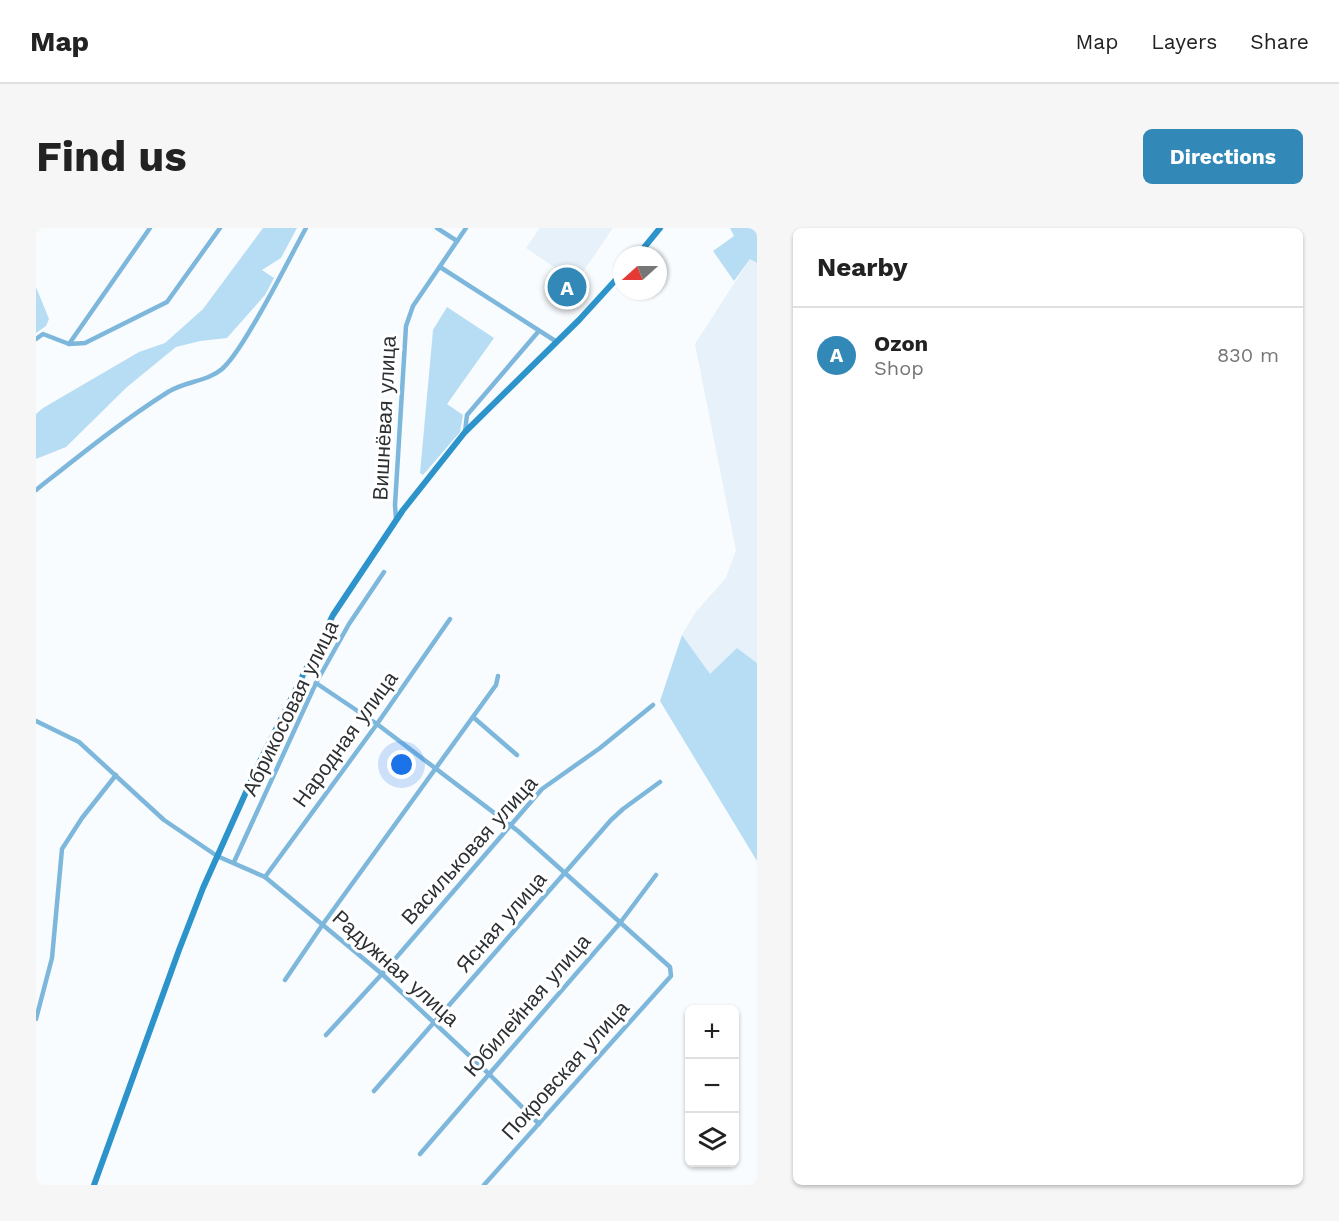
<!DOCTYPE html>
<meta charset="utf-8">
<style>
body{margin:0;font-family:"Work Sans",sans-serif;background:#f6f6f6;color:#222}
.controls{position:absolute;right:18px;bottom:18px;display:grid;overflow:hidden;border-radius:9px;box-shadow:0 2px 4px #0004}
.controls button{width:54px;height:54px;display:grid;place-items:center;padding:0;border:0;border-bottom:2px solid #e0e0e0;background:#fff;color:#222;font:30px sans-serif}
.compass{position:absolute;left:577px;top:18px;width:54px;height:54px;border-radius:50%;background:#fff;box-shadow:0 2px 4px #0004;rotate:249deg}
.you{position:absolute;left:366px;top:537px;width:21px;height:21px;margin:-15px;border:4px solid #fff;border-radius:50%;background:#1a73e8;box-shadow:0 0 0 9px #1a73e833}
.badge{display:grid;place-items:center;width:39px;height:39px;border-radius:50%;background:#3288b7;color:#fff;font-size:20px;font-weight:700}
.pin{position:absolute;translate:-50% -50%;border:3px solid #fff;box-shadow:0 2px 6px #0006}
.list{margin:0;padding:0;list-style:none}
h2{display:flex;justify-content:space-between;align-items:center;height:78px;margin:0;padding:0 24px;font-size:26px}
h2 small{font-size:20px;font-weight:400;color:#767676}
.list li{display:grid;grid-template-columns:39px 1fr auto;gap:18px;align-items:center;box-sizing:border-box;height:96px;padding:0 24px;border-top:2px solid #e0e0e0}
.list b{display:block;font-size:22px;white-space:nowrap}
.list p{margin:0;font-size:20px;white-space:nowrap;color:#767676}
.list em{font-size:20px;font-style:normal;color:#767676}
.icon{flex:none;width:33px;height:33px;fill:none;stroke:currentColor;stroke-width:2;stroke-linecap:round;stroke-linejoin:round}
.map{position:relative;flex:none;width:721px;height:957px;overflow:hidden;border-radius:9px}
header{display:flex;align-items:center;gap:36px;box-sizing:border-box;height:84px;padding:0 30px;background:#fff;border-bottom:2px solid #e0e0e0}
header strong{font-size:28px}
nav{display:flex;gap:33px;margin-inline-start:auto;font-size:21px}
.intro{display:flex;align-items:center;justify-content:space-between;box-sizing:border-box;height:144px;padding:0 36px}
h1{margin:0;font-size:42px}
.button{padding:15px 27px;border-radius:9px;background:#3288b7;color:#fff;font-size:21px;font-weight:700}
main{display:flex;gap:36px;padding:0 36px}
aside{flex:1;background:#fff;border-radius:9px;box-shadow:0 2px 4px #0004}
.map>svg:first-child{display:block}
.built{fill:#e6f1f9}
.green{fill:#b7ddf5}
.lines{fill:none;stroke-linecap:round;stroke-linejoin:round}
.street{stroke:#7db7dc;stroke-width:4.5}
.secondary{stroke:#2d94cb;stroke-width:6}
.labels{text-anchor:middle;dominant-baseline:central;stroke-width:6;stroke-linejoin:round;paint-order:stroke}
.street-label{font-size:21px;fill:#2d3032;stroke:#fff}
</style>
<header>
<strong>Map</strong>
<nav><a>Map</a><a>Layers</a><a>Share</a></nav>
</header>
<div class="intro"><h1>Find us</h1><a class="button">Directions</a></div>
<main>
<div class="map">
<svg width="721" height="957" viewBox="0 0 721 957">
<rect width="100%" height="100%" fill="#f9fcfe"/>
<g class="built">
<polygon points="504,0 577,0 540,54 490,20"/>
<polygon points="714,31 721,35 721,435 701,420 674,447 646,407 659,385 690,350 700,322 659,116"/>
</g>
<g class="green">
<polygon points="227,0 261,0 245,30 226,42 238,50 229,67 191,110 164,113 140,119 91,159 30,219 0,231 0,186 7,180 103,124 129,115 167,81"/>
<polygon points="694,0 721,0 721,35 714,31 698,53 677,23 698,8"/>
<polygon points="0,59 13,91 10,98 0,105"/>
<polygon points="411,79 458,110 411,176 427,187 424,204 387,247 384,245 397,102"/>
<polygon points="646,407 674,446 701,420 721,435 721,633 624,473"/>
</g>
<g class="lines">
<g class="street">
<polyline points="401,0 421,13"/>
<polyline points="404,39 521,114"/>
<polyline points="0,111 7,106 33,116 49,115 131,74 184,0"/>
<polyline points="33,116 114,0"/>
<polyline points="429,204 431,187 502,104"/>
<path d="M 0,262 C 43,228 86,193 132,164 C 149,153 171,154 186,141 C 197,131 205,117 213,104 C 234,70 251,35 270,0"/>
<polyline points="360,291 359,277 370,98 377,78 430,0"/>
<polyline points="280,455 341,496 482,603 634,739 635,748 448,957"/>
<polyline points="437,489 481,527"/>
<polyline points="0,493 43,514 128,592 181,628 229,649 346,746 453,846 503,896"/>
<polyline points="198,634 280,455 313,396 348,344"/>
<polyline points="229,649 341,496 414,391"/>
<polyline points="249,752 287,696 460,457 462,448"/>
<polyline points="0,791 16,730 26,621 46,590 80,547"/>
<polyline points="290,807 346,746 506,561 564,520 617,477"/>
<polyline points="338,863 575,592 587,581 624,554"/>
<polyline points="384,926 584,695 620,647"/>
</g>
<g class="secondary">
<polyline points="602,27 624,0"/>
<polyline points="58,957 143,722 167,660 224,533 297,387 367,282 429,204 543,92 586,45"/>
</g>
</g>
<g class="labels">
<g class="street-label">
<text transform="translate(348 190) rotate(-87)">Вишнёвая улица</text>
<text transform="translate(254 480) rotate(-64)">Абрикосовая улица</text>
<text transform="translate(309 511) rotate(-54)">Народная улица</text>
<text transform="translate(433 622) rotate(-48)">Васильковая улица</text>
<text transform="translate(465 694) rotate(-49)">Ясная улица</text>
<text transform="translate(360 740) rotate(42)">Радужная улица</text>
<text transform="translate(491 777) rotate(-49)">Юбилейная улица</text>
<text transform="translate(529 842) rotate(-48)">Покровская улица</text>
</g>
</g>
</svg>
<div class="controls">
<button>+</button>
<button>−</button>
<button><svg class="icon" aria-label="layers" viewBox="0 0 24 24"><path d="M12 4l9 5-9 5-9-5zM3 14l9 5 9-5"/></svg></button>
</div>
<svg class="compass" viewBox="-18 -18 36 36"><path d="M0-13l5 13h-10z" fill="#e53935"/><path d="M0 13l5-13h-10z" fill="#767676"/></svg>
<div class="you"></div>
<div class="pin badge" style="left:531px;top:59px">A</div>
</div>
<aside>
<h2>Nearby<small></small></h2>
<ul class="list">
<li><span class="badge">A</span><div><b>Ozon</b><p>Shop</p></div><em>830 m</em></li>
</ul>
</aside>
</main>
